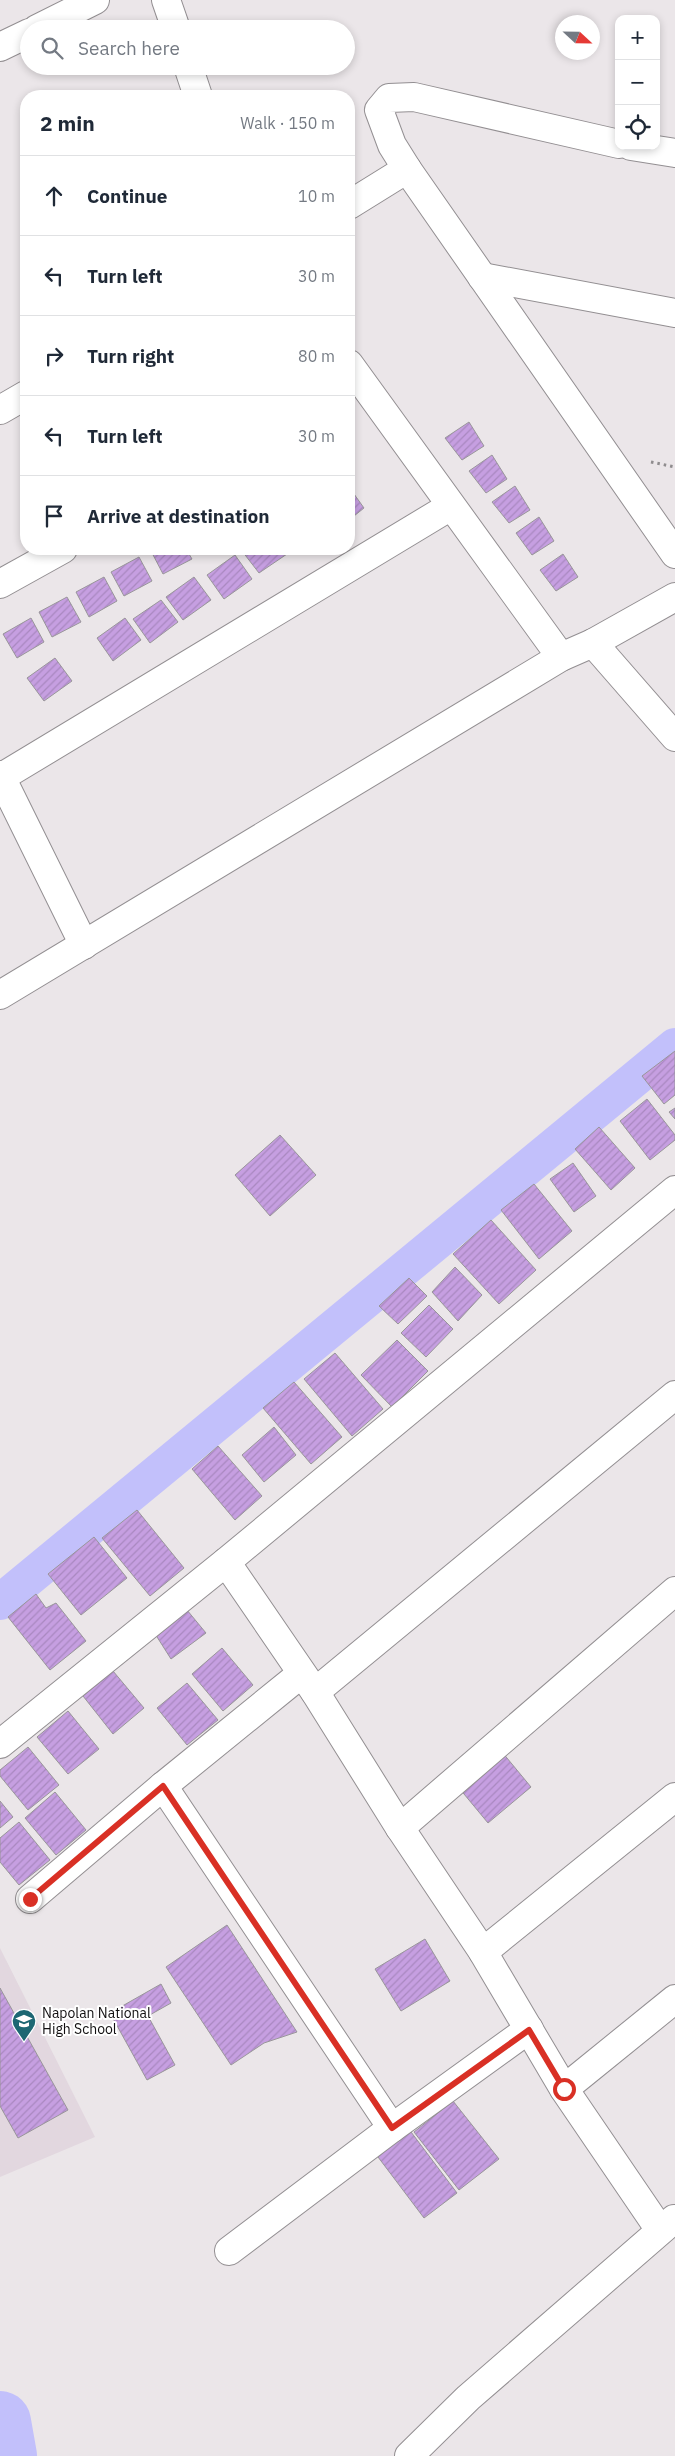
<!DOCTYPE html>
<meta charset="utf-8">
<style>
body{margin:0;font-family:"IBM Plex Sans",sans-serif;background:#f6f6f7;color:#1f2937}
.controls{position:absolute;right:15px;top:15px;display:grid;overflow:hidden;border-radius:10px;box-shadow:0 2px 8px #0003}
.controls button{width:45px;height:45px;display:grid;place-items:center;padding:0;border:0;border-bottom:1px solid #e0e1e3;background:#fff;color:#1f2937;font:25px sans-serif}
.compass{position:absolute;left:555px;top:15px;width:45px;height:45px;border-radius:50%;background:#fff;box-shadow:0 2px 8px #0003;rotate:112deg}
.stop{position:absolute;width:15px;height:15px;margin:-11px;border:4px solid #d93025;border-radius:50%;background:#fff}
.stop.end{background:#d93025;border-color:#fff;box-shadow:0 1px 5px #0008}
.list{margin:0;padding:0;list-style:none}
h2{display:flex;justify-content:space-between;align-items:center;height:65px;margin:0;padding:0 20px;font-size:21px}
h2 small{font-size:16px;font-weight:400;color:#747a83}
.list li{display:grid;grid-template-columns:32px 1fr auto;gap:15px;align-items:center;box-sizing:border-box;height:80px;padding:0 20px;border-top:1px solid #e0e1e3}
.list b{display:block;font-size:19px;white-space:nowrap}
.list em{font-size:16px;font-style:normal;color:#747a83}
.icon{flex:none;width:28px;height:28px;fill:none;stroke:currentColor;stroke-width:2;stroke-linecap:round;stroke-linejoin:round}
.map{position:relative;flex:none;width:675px;height:2456px;overflow:hidden}
.search{position:absolute;background:#fff;box-shadow:0 2px 8px #0003;left:20px;top:20px;width:335px;height:55px;display:flex;align-items:center;gap:12px;box-sizing:border-box;padding:0 18px;border-radius:28px;color:#747a83;font-size:19px}
.panel{position:absolute;background:#fff;box-shadow:0 2px 8px #0003;left:20px;top:90px;width:335px;height:465px;border-radius:20px}
.map>svg:first-child{display:block}
.built{fill:#e2d7df}
.lines{fill:none;stroke-linecap:round;stroke-linejoin:round}
.canal{stroke:#c2c0fb;stroke-width:36}
.river{stroke:#c2c0fb;stroke-width:62}
.building{fill:url(#building-hatch);stroke:#99969a}
.street-casing{stroke:#938f92;stroke-width:30}
.path{stroke:#8f8c8e;stroke-width:3;stroke-dasharray:2.5 4;stroke-linecap:butt}
.street{stroke:#fff;stroke-width:28}
.route{stroke:#d93025;stroke-width:6}
.labels{text-anchor:middle;dominant-baseline:central;stroke-width:4;stroke-linejoin:round;paint-order:stroke}
.poi-label{font-size:14px;fill:#110f10;stroke:#fff;text-anchor:start}
</style>
<div class="map">
<svg width="675" height="2456" viewBox="0 0 675 2456">
<defs>
<pattern id="building-hatch" width="6" height="6" patternUnits="userSpaceOnUse" patternTransform="scale(1.25)"><rect width="6" height="6" fill="#c69fe1"/><path d="M-1 1l2-2M0 6l6-6M5 7l2-2" fill="none" stroke="#a988c0"/></pattern>
</defs>
<rect width="100%" height="100%" fill="#ebe6e9"/>
<polygon class="built" points="0,1948 95,2137 0,2177"/>
<g class="lines">
<polyline class="canal" points="0,1602 675,1046"/>
<polyline class="river" points="0,2422 6,2456"/>
</g>
<g class="building">
<polygon points="469,422 484,446 462,460 445,438"/>
<polygon points="492,455 507,479 486,493 469,471"/>
<polygon points="515,486 530,510 509,523 492,502"/>
<polygon points="349,487 364,508 349,520"/>
<polygon points="539,517 554,541 532,555 516,533"/>
<polygon points="150,549 186,549 192,559 163,574"/>
<polygon points="245,549 283,549 287,554 259,573 242,551"/>
<polygon points="292,549 302,549 296,554"/>
<polygon points="563,554 578,577 556,591 540,570"/>
<polygon points="235,555 252,579 224,599 207,575"/>
<polygon points="139,557 152,581 124,596 111,572"/>
<polygon points="104,577 117,601 89,617 76,592"/>
<polygon points="194,577 211,600 183,620 166,597"/>
<polygon points="67,597 81,622 52,637 39,612"/>
<polygon points="161,600 178,622 150,643 133,619"/>
<polygon points="31,618 44,642 17,658 3,634"/>
<polygon points="125,618 141,640 113,661 97,638"/>
<polygon points="55,658 72,681 44,701 27,678"/>
<polygon points="675,1051 675,1095 664,1104 642,1076"/>
<polygon points="647,1099 675,1135 675,1140 650,1160 620,1121"/>
<polygon points="675,1108 675,1119 669,1112"/>
<polygon points="599,1127 635,1168 611,1190 575,1149"/>
<polygon points="280,1135 316,1175 270,1216 235,1175"/>
<polygon points="573,1163 596,1196 574,1212 550,1179"/>
<polygon points="534,1184 572,1231 539,1259 501,1210"/>
<polygon points="491,1220 536,1270 499,1304 453,1254"/>
<polygon points="455,1267 482,1295 458,1321 432,1292"/>
<polygon points="409,1278 427,1296 398,1324 379,1306"/>
<polygon points="429,1305 453,1329 426,1357 401,1333"/>
<polygon points="397,1340 428,1371 392,1407 361,1375"/>
<polygon points="335,1353 383,1409 352,1436 304,1379"/>
<polygon points="294,1382 342,1437 311,1464 263,1408"/>
<polygon points="274,1427 296,1455 264,1482 242,1455"/>
<polygon points="218,1446 262,1496 235,1520 192,1469"/>
<polygon points="137,1510 184,1568 150,1596 102,1538"/>
<polygon points="94,1537 127,1578 81,1615 48,1574"/>
<polygon points="36,1594 46,1608 56,1603 86,1641 50,1670 8,1617"/>
<polygon points="182,1604 206,1633 171,1659 152,1629"/>
<polygon points="222,1648 253,1685 223,1711 192,1674"/>
<polygon points="113,1671 144,1708 113,1734 83,1696"/>
<polygon points="187,1683 218,1720 187,1745 157,1708"/>
<polygon points="68,1711 99,1749 68,1774 37,1737"/>
<polygon points="28,1747 59,1785 28,1810 0,1776 0,1770"/>
<polygon points="502,1752 531,1787 488,1823 459,1788"/>
<polygon points="55,1792 86,1830 56,1855 25,1818"/>
<polygon points="0,1801 13,1817 0,1828"/>
<polygon points="19,1822 50,1860 19,1885 0,1862 0,1838"/>
<polygon points="227,1925 297,2032 264,2043 231,2065 166,1967"/>
<polygon points="425,1939 450,1981 401,2011 375,1969"/>
<polygon points="161,1984 171,2003 148,2016 175,2065 147,2080 110,2013"/>
<polygon points="0,1988 68,2110 18,2138 0,2106"/>
<polygon points="453,2101 499,2159 459,2190 414,2132"/>
<polygon points="408,2128 457,2193 424,2218 375,2153"/>
</g>
<g class="lines">
<g class="street-casing">
<g id="street">
<polyline points="166,0 176,29"/>
<polyline points="37,29 95,0"/>
<polyline points="0,47 29,33"/>
<polyline points="188,66 198,96"/>
<polyline points="619,144 414,97 389,98 379,110 392,145 407,169 675,554"/>
<polyline points="631,146 675,153"/>
<polyline points="349,205 407,169"/>
<polyline points="482,277 675,313"/>
<polyline points="349,364 561,657"/>
<polyline points="0,410 26,395"/>
<polyline points="0,584 63,549"/>
<polyline points="593,643 675,737"/>
<polyline points="0,775 84,945"/>
<polyline points="0,778 451,506"/>
<polyline points="0,995 561,657 593,643 675,597"/>
<polyline points="226,1562 315,1692 400,1828 483,1952 564,2089 660,2230"/>
<polyline points="315,1692 675,1395"/>
<polyline points="0,1744 226,1562 675,1190"/>
<polyline points="163,1786 392,2128"/>
<polyline points="400,1828 675,1591"/>
<polyline points="30,1899 163,1786 301,1674"/>
<polyline points="483,1952 675,1797"/>
<polyline points="564,2089 675,1999"/>
<polyline points="229,2251 392,2128 529,2029"/>
<polyline points="409,2456 468,2398 674,2219"/>
</g>
</g>
<polyline class="path" points="651,462 675,467"/>
<use href="#street" class="street"/>
</g>
<g class="lines">
<polyline class="route" points="30,1899 163,1786 392,2128 529,2030 564,2089"/>
</g>
<defs>
<g id="school-pin" transform="scale(1.25)"><path d="M0 17L-7.5 6A9.5 9.5 0 1 1 7.5 6Z" fill="#1d6773" stroke="#fff"/><path d="M0-5L7-2L0 1L-7-2ZM-4 1L0 2.5L4 1V4Q0 6-4 4Z" fill="#fff"/></g>
</defs>
<g fill-rule="evenodd">
<use href="#school-pin" x="24" y="2021"/>
</g>
<g class="labels">
<g class="poi-label">
<text x="42" y="2013">Napolan National<tspan x="42" dy="16">High School</tspan></text>
</g>
</g>
</svg>
<div class="controls">
<button>+</button>
<button>−</button>
<button><svg class="icon" aria-label="locate" viewBox="0 0 24 24"><circle cx="12" cy="12" r="6"/><path d="M12 2v4M12 18v4M2 12h4M18 12h4"/></svg></button>
</div>
<svg class="compass" viewBox="-18 -18 36 36"><path d="M0-13l5 13h-10z" fill="#e53935"/><path d="M0 13l5-13h-10z" fill="#747a83"/></svg>
<div class="stop" style="left:564px;top:2089px"></div>
<div class="stop end" style="left:30px;top:1899px"></div>
<div class="search"><svg class="icon" aria-label="search" viewBox="0 0 24 24"><circle cx="10" cy="10" r="6"/><path d="M15 15l6 6"/></svg>Search here</div>
<section class="panel">
<h2>2 min<small>Walk · 150 m</small></h2>
<ul class="list">
<li><svg class="icon" aria-label="ahead" viewBox="0 0 24 24"><path d="M12 20V5M6 11l6-6 6 6"/></svg><div><b>Continue</b></div><em>10 m</em></li>
<li><svg class="icon" aria-label="left" viewBox="0 0 24 24"><path d="M17 20v-9H6M10 6l-5 5 5 5"/></svg><div><b>Turn left</b></div><em>30 m</em></li>
<li><svg class="icon" aria-label="right" viewBox="0 0 24 24"><path d="M7 20v-9h11M14 6l5 5-5 5"/></svg><div><b>Turn right</b></div><em>80 m</em></li>
<li><svg class="icon" aria-label="left" viewBox="0 0 24 24"><path d="M17 20v-9H6M10 6l-5 5 5 5"/></svg><div><b>Turn left</b></div><em>30 m</em></li>
<li><svg class="icon" aria-label="arrive" viewBox="0 0 24 24"><path d="M6 21V4h12l-3 4 3 4H6"/></svg><div><b>Arrive at destination</b></div></li>
</ul>
</section>
</div>
